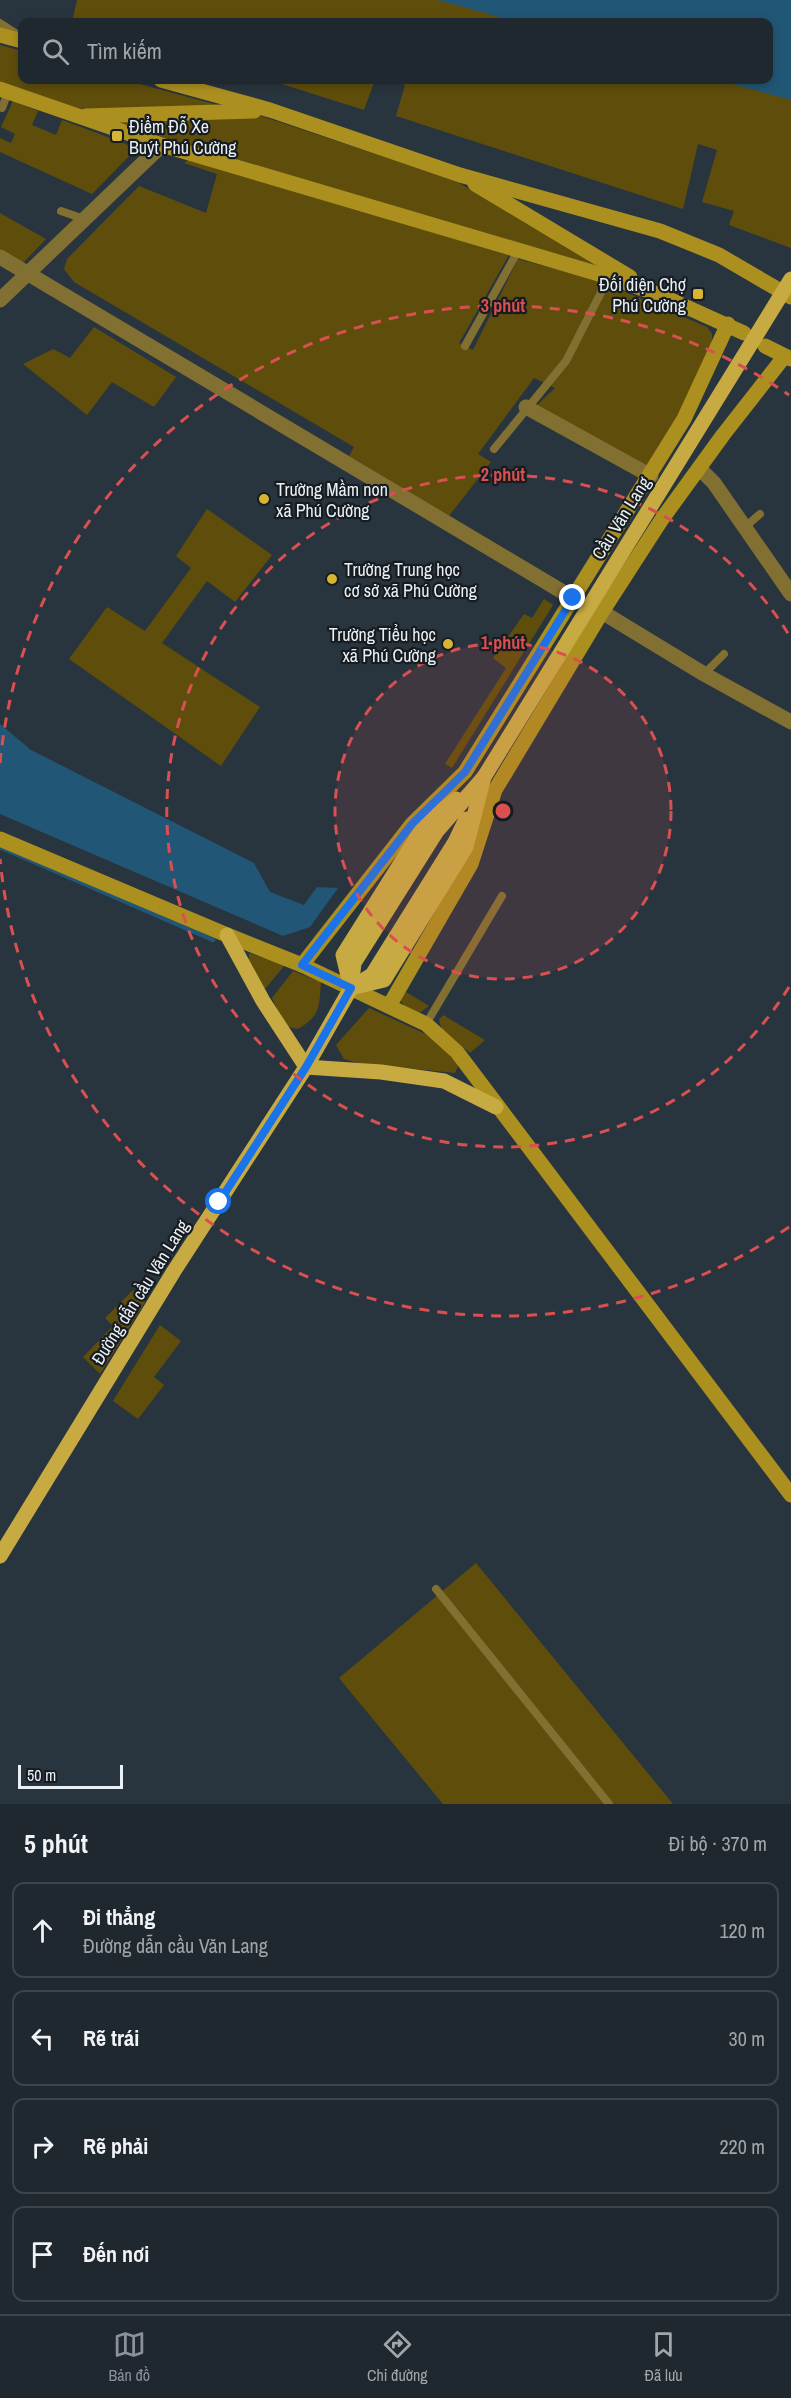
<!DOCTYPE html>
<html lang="vi">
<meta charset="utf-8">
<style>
body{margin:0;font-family:"Archivo Narrow",sans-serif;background:#273036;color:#f1f3f6}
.scale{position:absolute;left:18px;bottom:15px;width:105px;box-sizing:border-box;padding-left:6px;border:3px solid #e9f0f6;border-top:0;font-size:16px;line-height:21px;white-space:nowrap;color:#e9f0f6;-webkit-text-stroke:4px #161c20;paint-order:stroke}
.stop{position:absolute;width:18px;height:18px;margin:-14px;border:4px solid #1a73e8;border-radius:50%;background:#fff}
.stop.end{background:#1a73e8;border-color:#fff;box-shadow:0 2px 6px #0008}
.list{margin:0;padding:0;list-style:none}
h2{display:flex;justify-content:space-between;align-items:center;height:78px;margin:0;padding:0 24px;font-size:26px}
h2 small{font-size:20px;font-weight:400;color:#a1a6aa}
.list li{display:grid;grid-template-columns:39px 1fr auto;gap:18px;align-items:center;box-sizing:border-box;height:96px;margin:0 12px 12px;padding:0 12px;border:2px solid #3c444a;border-radius:12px}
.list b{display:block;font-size:22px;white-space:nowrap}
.list p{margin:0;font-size:20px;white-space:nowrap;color:#a1a6aa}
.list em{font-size:20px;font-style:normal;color:#a1a6aa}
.icon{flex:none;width:33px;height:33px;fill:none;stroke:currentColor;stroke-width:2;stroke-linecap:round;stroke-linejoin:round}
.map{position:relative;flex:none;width:791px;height:1804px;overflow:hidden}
.search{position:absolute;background:#1f282e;box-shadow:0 3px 9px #0003;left:18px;right:18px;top:18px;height:66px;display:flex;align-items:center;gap:15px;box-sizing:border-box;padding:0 21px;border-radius:12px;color:#a1a6aa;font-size:22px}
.sheet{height:510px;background:#1f282e}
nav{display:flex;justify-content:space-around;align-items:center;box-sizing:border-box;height:84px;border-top:2px solid #3c444a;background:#1f282e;font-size:16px;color:#a1a6aa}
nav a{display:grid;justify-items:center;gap:3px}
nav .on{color:#8c9099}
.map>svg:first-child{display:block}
.green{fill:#5f4e0b}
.water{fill:#225676}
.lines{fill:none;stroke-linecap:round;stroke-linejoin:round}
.stream{stroke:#225676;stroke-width:4.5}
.lane{stroke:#817032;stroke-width:8}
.street{stroke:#817032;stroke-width:15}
.secondary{stroke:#ac901f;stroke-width:15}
.primary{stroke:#c7ab42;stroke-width:15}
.primary-bridge{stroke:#c7ab42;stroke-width:15}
.route{stroke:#1a73e8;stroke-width:8}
.ring{fill:none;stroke:#da5051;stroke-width:3;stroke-dasharray:10 8}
.poi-dot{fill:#d6b534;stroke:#161c20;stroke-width:2}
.labels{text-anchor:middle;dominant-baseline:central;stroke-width:4.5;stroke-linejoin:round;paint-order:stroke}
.poi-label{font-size:18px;fill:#e9f0f6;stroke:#161c20;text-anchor:start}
.street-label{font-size:18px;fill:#e9f0f6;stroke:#161c20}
.centre{fill:#da5051;stroke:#161c20;stroke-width:3}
.ring-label{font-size:18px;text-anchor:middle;font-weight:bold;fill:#da5051;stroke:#161c20;stroke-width:4.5;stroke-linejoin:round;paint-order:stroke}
</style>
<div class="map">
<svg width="791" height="1804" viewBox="0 0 791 1804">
<rect width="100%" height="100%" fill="#29353e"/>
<g class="green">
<polygon points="77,0 791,0 791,248 729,225 734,211 702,202 717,150 698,144 683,209 396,116 405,85 390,80 768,80 768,22 86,22 73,18"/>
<polygon points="0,45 22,51 22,80 125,80 221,106 80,113 0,83"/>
<polygon points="269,80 375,80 364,110"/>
<polygon points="13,101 38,111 32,125 56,135 62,120 126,144 134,151 92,194 0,152 0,138 11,143 15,134 1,127"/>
<polygon points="255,114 454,180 610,271 109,121"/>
<polygon points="190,159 509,255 459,343 473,350 518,259 597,280 707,327 712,334 712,341 676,423 647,468 535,407 555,388 534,378 478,454 491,462 449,516 349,456 354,447 74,282 64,269 67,259 139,186 206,213 217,174 184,163"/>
<polygon points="0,213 46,239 23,263 0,250"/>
<polygon points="94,327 176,377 154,407 112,382 87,415 23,364 53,349 70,358"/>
<polygon points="207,509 272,555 235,602 207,581 162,643 260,707 221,766 69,659 107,607 145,631 191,568 176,556"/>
<polygon points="544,599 553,605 452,768 445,764 506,668 493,658 524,614 532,618"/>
<polygon points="249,953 285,965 265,989 249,965"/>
<path d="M 293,971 L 321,982 C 319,1007 321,1015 298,1029 L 285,1026 L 272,998 Z"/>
<polygon points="401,989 429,1006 418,1014 406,1008 399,999"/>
<polygon points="369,1008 432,1037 459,1064 455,1073 358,1063 344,1059 336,1045"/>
<polygon points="443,1015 485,1040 470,1053 442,1030 439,1020"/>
<polygon points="133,1290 145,1302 100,1374 83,1357 113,1326 105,1318"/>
<polygon points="160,1325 181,1341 154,1377 164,1385 138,1419 113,1401"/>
<polygon points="476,1563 673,1804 443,1804 339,1678"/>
</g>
<g class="water">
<polygon points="438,0 791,0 791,100 718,80 768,80 768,22 517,22"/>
<polygon points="0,724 31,750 254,863 270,892 304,905 317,887 338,888 310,927 283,936 0,814"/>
</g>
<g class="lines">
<polyline class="stream" points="0,847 213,940"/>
<g class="lane">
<polyline points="0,23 20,36"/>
<polyline points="0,107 2,108 8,92"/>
<polyline points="61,211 84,219"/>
<polyline points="465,346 519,249"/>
<polyline points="494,449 566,361 609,277"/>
<polyline points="745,527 760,514"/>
<polyline points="704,674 724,654"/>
<polyline points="426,1024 502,896"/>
<polyline points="436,1589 609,1804"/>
</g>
<g class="street">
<polyline points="0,257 573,598"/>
<polyline points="0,300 162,145"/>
<polyline points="526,407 651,476"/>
<polyline points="699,468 714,483 791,594"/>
<polyline points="602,612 704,674 791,722"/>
</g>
<g class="secondary">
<polyline points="0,35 22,41"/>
<polyline points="161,80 270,110 460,175 660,231 719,255 791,297"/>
<polyline points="0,89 162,145 609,277 660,295 744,333"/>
<polyline points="86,116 254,111"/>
<polyline points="475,184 630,277"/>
<polyline points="765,346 791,359"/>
<polyline points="0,839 227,935 302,965 426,1024 457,1052 791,1495"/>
<polyline points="302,965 412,824 465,772 684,419 728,324"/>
<polyline points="389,1006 471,864 495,790 602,612 662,519 723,435 784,357"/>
</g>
<g class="primary">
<polyline points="227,935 263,1001 306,1067 381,1072 444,1081 496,1107"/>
<polyline points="349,980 343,955 426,823 456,799"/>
<polyline points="359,983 372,975 455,842 466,819"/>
<polyline points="351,988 384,980 466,847 483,781"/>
<polyline points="0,1556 174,1271 306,1067 351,988 354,963 437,831 484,777"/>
</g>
<polyline class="primary-bridge" points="484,777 791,279"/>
</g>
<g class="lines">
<polyline class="route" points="219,1202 306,1067 351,988 302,965 412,824 465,772 573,598"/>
</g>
<circle cx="503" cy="811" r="168" fill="#da5051" fill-opacity=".12"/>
<g class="ring">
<circle cx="503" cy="811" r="168"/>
<path d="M789 987A336 336 0 1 1 789 635"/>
<path d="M789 1227A505 505 0 0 1 0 859M0 763A505 505 0 0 1 789 395"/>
</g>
<g class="poi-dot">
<rect x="111" y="130" width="12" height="12" rx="3"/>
<rect x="692" y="288" width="12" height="12" rx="3"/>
<circle cx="264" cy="499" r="6"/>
<circle cx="332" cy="579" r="6"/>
<circle cx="448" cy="644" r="6"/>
</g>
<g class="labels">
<g class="poi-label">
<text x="129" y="126">Điểm Đỗ Xe<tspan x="129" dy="21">Buýt Phú Cường</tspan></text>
<text x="686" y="284" text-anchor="end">Đối diện Chợ<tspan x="686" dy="21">Phú Cường</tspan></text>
<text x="276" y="489">Trường Mầm non<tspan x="276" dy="21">xã Phú Cường</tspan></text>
<text x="344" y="569">Trường Trung học<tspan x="344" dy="21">cơ sở xã Phú Cường</tspan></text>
<text x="436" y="634" text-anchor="end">Trường Tiểu học<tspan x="436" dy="21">xã Phú Cường</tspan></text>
</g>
<g class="street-label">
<text transform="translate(621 518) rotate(-58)">Cầu Văn Lang</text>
<text transform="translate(140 1292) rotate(-58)">Đường dẫn cầu Văn Lang</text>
</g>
</g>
<circle cx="503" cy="811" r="9" class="centre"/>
<g class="ring-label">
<text x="503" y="312">3 phút</text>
<text x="503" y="481">2 phút</text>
<text x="503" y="649">1 phút</text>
</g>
</svg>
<div class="scale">50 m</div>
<div class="stop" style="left:219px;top:1202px"></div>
<div class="stop end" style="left:573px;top:598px"></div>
<div class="search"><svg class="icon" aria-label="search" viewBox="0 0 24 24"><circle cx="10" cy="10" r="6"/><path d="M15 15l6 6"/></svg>Tìm kiếm</div>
</div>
<section class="sheet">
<h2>5 phút<small>Đi bộ · 370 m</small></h2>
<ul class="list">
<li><svg class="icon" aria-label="ahead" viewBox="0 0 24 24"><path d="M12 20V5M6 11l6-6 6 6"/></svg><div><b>Đi thẳng</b><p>Đường dẫn cầu Văn Lang</p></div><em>120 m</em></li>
<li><svg class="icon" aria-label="left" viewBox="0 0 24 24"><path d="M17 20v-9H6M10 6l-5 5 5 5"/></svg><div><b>Rẽ trái</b></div><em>30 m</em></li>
<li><svg class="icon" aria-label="right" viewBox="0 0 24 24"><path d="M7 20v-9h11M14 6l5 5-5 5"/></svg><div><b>Rẽ phải</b></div><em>220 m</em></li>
<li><svg class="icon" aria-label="arrive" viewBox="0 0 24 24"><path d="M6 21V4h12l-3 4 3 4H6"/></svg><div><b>Đến nơi</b></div></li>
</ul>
</section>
<nav>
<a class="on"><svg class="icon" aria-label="map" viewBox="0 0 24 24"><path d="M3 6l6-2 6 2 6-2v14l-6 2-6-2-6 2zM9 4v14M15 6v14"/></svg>Bản đồ</a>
<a><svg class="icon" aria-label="directions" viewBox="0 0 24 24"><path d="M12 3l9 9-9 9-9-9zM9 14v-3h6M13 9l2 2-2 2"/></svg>Chỉ đường</a>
<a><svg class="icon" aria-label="saved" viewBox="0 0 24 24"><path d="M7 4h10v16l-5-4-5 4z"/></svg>Đã lưu</a>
</nav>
